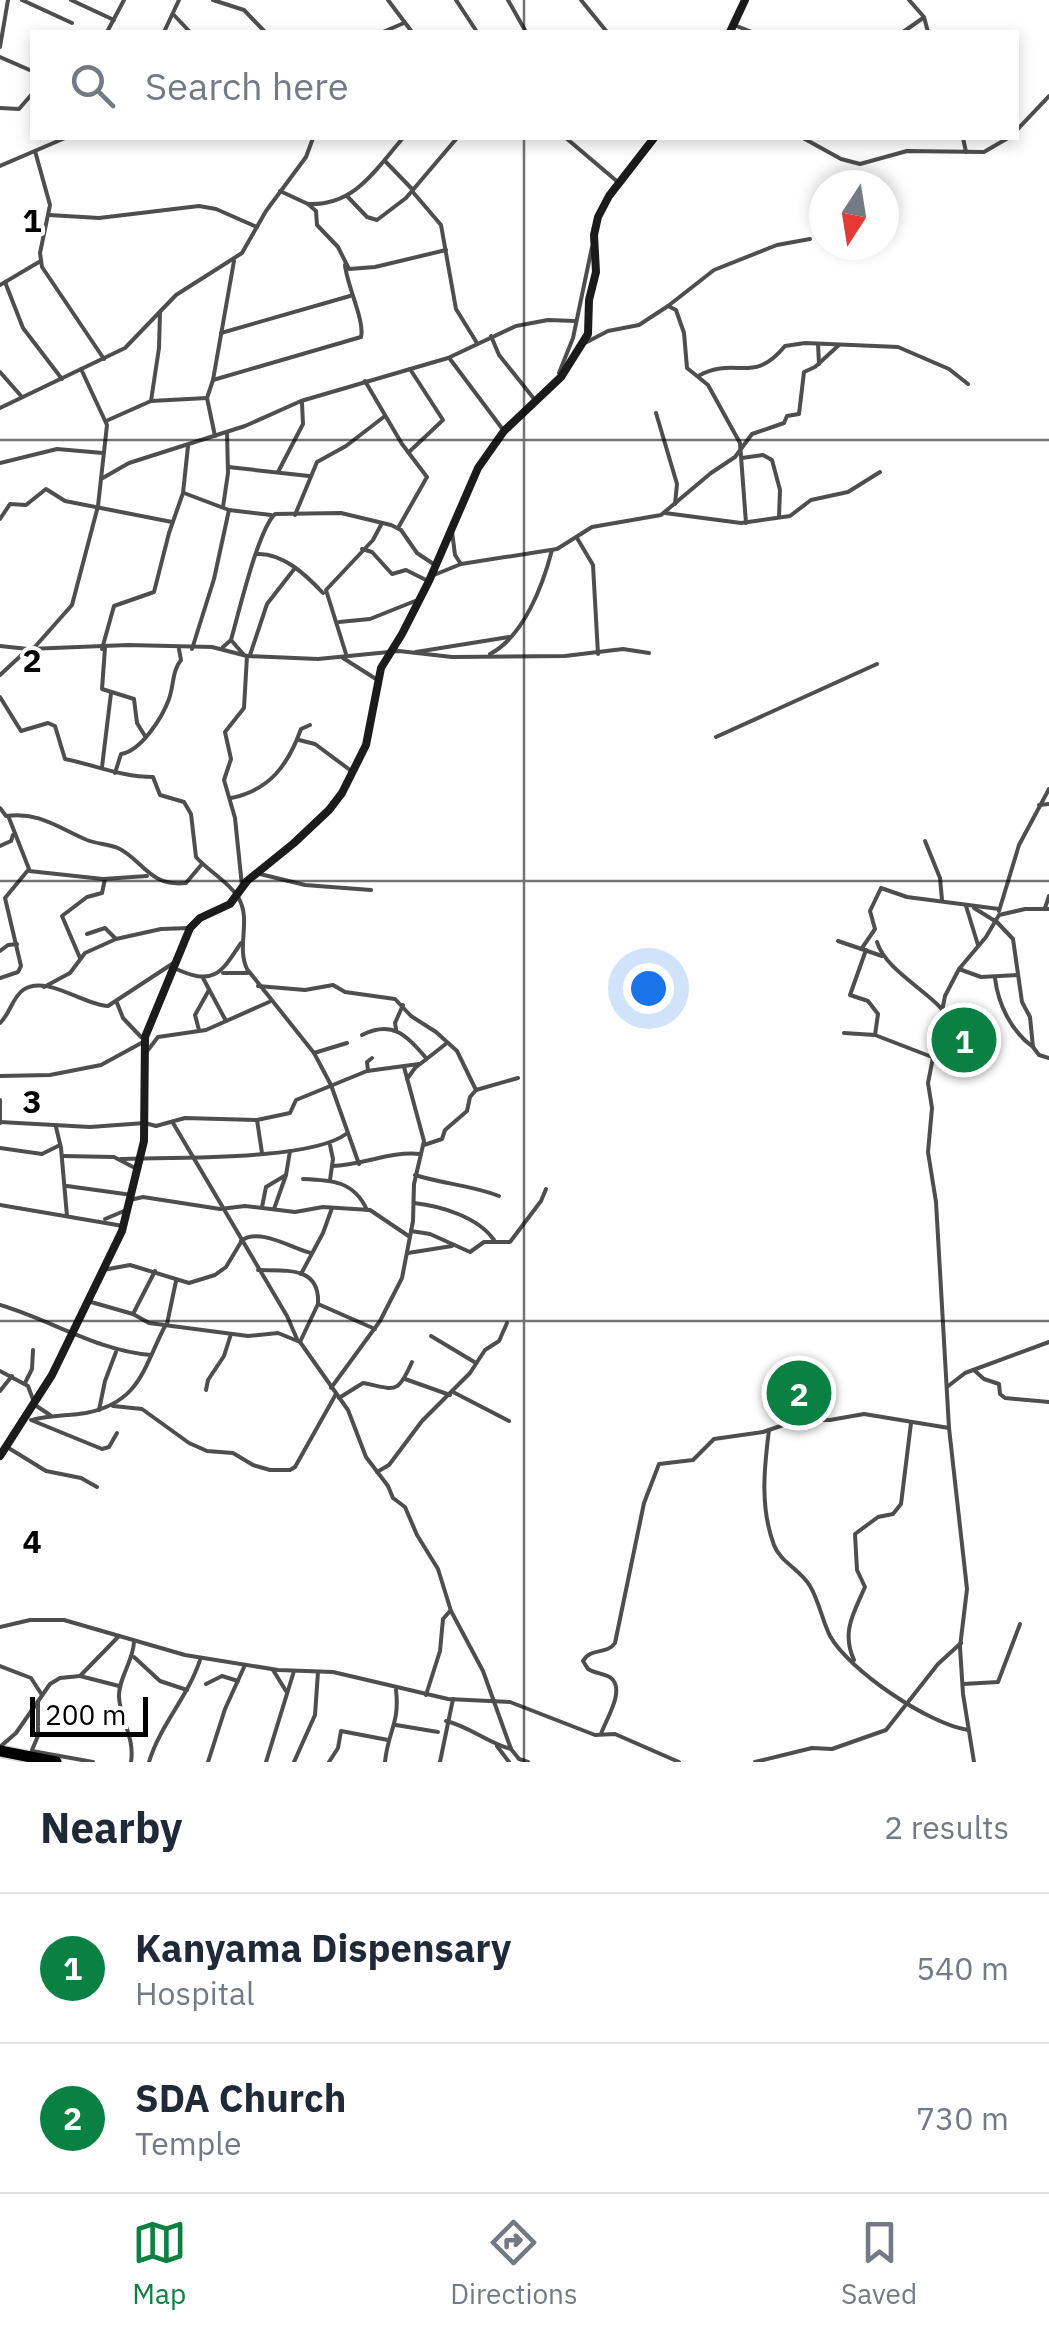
<!DOCTYPE html>
<style>
body{margin:0;font-family:"IBM Plex Sans",sans-serif;background:#f6f6f7;color:#1f2937}
.compass{position:absolute;left:809px;top:170px;width:90px;height:90px;border-radius:50%;background:#fff;box-shadow:0 5px 15px #0003;rotate:192deg}
.scale{position:absolute;left:30px;bottom:25px;width:118px;box-sizing:border-box;padding-left:10px;border:5px solid #000;border-top:0;font-size:28px;line-height:35px;white-space:nowrap;color:#000;-webkit-text-stroke:8px #fff;paint-order:stroke}
.you{position:absolute;left:648px;top:988px;width:35px;height:35px;margin:-25px;border:8px solid #fff;border-radius:50%;background:#1a73e8;box-shadow:0 0 0 15px #1a73e833}
.badge{display:grid;place-items:center;width:65px;height:65px;border-radius:50%;background:#0b8043;color:#fff;font-size:32px;font-weight:700}
.pin{position:absolute;translate:-50% -50%;border:5px solid #fff;box-shadow:0 2px 10px #0006}
.list{margin:0;padding:0;list-style:none}
h2{display:flex;justify-content:space-between;align-items:center;height:130px;margin:0;padding:0 40px;font-size:42px}
h2 small{font-size:32px;font-weight:400;color:#747a83}
.list li{display:grid;grid-template-columns:65px 1fr auto;gap:30px;align-items:center;box-sizing:border-box;height:150px;padding:0 40px;border-top:2px solid #e0e1e3}
.list b{display:block;font-size:38px;white-space:nowrap}
.list p{margin:0;font-size:32px;white-space:nowrap;color:#747a83}
.list em{font-size:32px;font-style:normal;color:#747a83}
.icon{flex:none;width:55px;height:55px;fill:none;stroke:currentColor;stroke-width:2;stroke-linecap:round;stroke-linejoin:round}
.map{position:relative;flex:none;width:1049px;height:1762px;overflow:hidden}
.search{position:absolute;background:#fff;box-shadow:0 5px 15px #0003;left:30px;right:30px;top:30px;height:110px;display:flex;align-items:center;gap:25px;box-sizing:border-box;padding:0 35px;border-radius:0px;color:#747a83;font-size:38px}
.sheet{height:430px;background:#fff}
nav{display:flex;justify-content:space-around;align-items:center;box-sizing:border-box;height:140px;border-top:2px solid #e0e1e3;background:#fff;font-size:28px;color:#747a83}
nav a{display:grid;justify-items:center;gap:5px}
nav .on{color:#0b8043}
.map>svg:first-child{display:block}
.lines{fill:none;stroke-linecap:round;stroke-linejoin:round}
.highway-casing{stroke:#dbdbdb;stroke-width:14}
.street{stroke:#4e4e4e;stroke-width:4}
.secondary{stroke:#1b1b1b;stroke-width:8}
.highway{stroke:#000;stroke-width:11}
.grid{fill:none;stroke:#000;stroke-width:2.5;stroke-opacity:0.55}
.grid-label{font-size:32px;text-anchor:middle;font-weight:bold;fill:#000;stroke:#fff;stroke-width:8;stroke-linejoin:round;paint-order:stroke}
</style>
<div class="map">
<svg width="1049" height="1762" viewBox="0 0 1049 1762">
<rect width="100%" height="100%" fill="#fff"/>
<g class="lines">
<g class="highway-casing">
<polyline id="highway" points="0,1751 56,1762"/>
</g>
<g class="street">
<polyline points="22,0 72,23"/>
<polyline points="71,0 114,20"/>
<polyline points="213,0 244,10 265,32"/>
<polyline points="388,0 412,32"/>
<polyline points="456,0 477,32"/>
<polyline points="508,0 526,32"/>
<polyline points="581,0 607,32"/>
<polyline points="909,0 924,17 928,32"/>
<polyline points="173,14 190,32"/>
<polyline points="734,25 752,32"/>
<polyline points="107,32 124,0"/>
<polyline points="164,32 179,0"/>
<polyline points="383,32 404,23"/>
<polyline points="903,32 923,18"/>
<polyline points="0,47 8,0"/>
<polyline points="0,57 32,71"/>
<polyline points="0,108 19,109 32,94"/>
<polyline points="1016,131 1049,96"/>
<polyline points="566,138 619,183"/>
<polyline points="803,138 841,159 860,164 907,151 984,152 1008,138"/>
<polyline points="963,138 966,152"/>
<polyline points="35,151 50,205 40,253 42,267 104,359"/>
<polyline points="385,161 413,190"/>
<polyline points="0,166 65,138"/>
<polyline points="280,191 308,204 316,211 317,225 338,247 349,269 375,267 446,250"/>
<polyline points="412,191 441,225 456,309 477,343"/>
<polyline points="347,196 367,217 377,220 406,198 457,138"/>
<path d="M 308,204 C 355,206 375,170 403,138"/>
<polyline points="49,215 99,218 199,206 216,209 257,227"/>
<polyline points="5,282 23,328 62,379"/>
<polyline points="0,285 39,262"/>
<polyline points="668,306 714,270 777,245 810,239"/>
<polyline points="221,333 350,296"/>
<polyline points="491,336 499,355 535,400"/>
<polyline points="583,344 608,331 639,325 668,306 676,310 684,333 687,368 708,385 740,443 746,523"/>
<polyline points="818,344 819,364"/>
<polyline points="450,359 504,431"/>
<polyline points="0,372 22,397"/>
<polyline points="559,373 573,338 592,247"/>
<path d="M 698,376 C 737,355 752,386 785,346 L 805,343 L 898,347 L 949,369 L 968,384"/>
<polyline points="213,380 234,261"/>
<polyline points="365,381 402,444 427,477 398,528"/>
<polyline points="151,401 159,348 160,312"/>
<polyline points="0,408 125,348 176,295 242,253 266,211 306,157 313,138"/>
<polyline points="656,413 677,484 675,504"/>
<polyline points="106,421 151,401 207,398"/>
<path d="M 215,436 L 207,398 L 213,380 L 361,337 C 365,321 347,286 345,265"/>
<polyline points="409,452 443,420 410,369"/>
<polyline points="742,458 763,455 772,460 780,490 779,517"/>
<polyline points="0,463 57,449 103,453"/>
<polyline points="228,467 309,476"/>
<polyline points="278,472 303,424 302,403"/>
<polyline points="101,479 129,463 245,426 301,401 448,358 516,326 548,320 575,321"/>
<polyline points="184,493 229,510 271,515"/>
<polyline points="223,507 228,473 227,432"/>
<polyline points="665,513 741,523 790,516 811,500 848,492 880,472"/>
<polyline points="295,515 317,462 346,446 385,416"/>
<polyline points="0,519 10,504 26,505 46,489 65,501 172,522"/>
<polyline points="452,531 455,555 461,564"/>
<polyline points="577,538 593,565 598,654"/>
<polyline points="362,549 372,552 392,574 406,570 428,581"/>
<path d="M 256,554 C 282,552 306,575 323,593"/>
<polyline points="434,575 461,564 557,549 592,527 661,515 711,473 735,457 752,434 784,423 787,416 799,414 804,372 815,367 839,345"/>
<polyline points="339,622 370,619 415,601"/>
<polyline points="231,640 244,655"/>
<polyline points="0,646 28,649 128,645 212,647 247,656 318,659 399,651 452,657 565,656 623,649 649,653"/>
<path d="M 223,647 L 231,640 C 239,612 258,530 275,514 L 341,513 L 391,525 L 401,530 L 417,553 L 435,565"/>
<polyline points="105,648 102,689 134,699 137,723 145,736"/>
<polyline points="33,649 72,605 98,506 107,425 81,369"/>
<polyline points="102,649 114,606 154,592 169,533 183,493 188,446"/>
<polyline points="192,649 214,579 229,510"/>
<polyline points="416,652 509,637"/>
<polyline points="346,654 326,590 373,540 382,523"/>
<path d="M 490,654 C 524,636 543,585 552,550"/>
<polyline points="250,655 267,604 295,568"/>
<polyline points="343,658 376,679"/>
<polyline points="0,675 28,649"/>
<path d="M 0,697 L 21,731 L 48,723 L 55,726 L 65,759 C 95,765 122,777 153,777 L 160,795 L 184,802 L 191,814 L 196,857 C 208,871 228,881 238,897 C 252,920 236,946 247,969 L 314,1053 L 331,1085 L 359,1164"/>
<polyline points="716,737 877,664"/>
<polyline points="299,740 315,744 350,770"/>
<polyline points="102,767 111,693"/>
<path d="M 115,773 L 121,754 C 141,751 162,718 169,699 C 174,685 172,671 181,660 L 179,649"/>
<path d="M 231,798 C 270,790 288,765 301,729 L 310,725"/>
<polyline points="1039,805 1049,804"/>
<path d="M 0,808 L 6,816 C 37,811 59,828 87,840 C 97,844 108,844 118,848 C 143,860 149,887 186,883 L 202,864"/>
<polyline points="925,841 940,878 942,900"/>
<polyline points="0,846 11,841 13,835"/>
<polyline points="29,871 103,879 147,876"/>
<polyline points="260,874 305,885 371,890"/>
<polyline points="242,886 235,818 224,780 231,759 225,732 244,708 247,656"/>
<polyline points="966,906 978,945"/>
<polyline points="974,908 995,921"/>
<polyline points="1045,908 1049,896"/>
<polyline points="999,911 1019,845 1049,789"/>
<polyline points="995,920 1013,939 1022,1002 1030,1017 1033,1047 1039,1055 1049,1058"/>
<polyline points="87,934 105,928 116,939"/>
<polyline points="838,941 882,956"/>
<path d="M 877,942 C 885,968 921,987 941,1008"/>
<polyline points="862,948 875,929 870,911 881,888 907,897 999,909"/>
<polyline points="866,950 850,995 868,1001 878,1014 875,1035"/>
<polyline points="0,951 8,945 17,944"/>
<polyline points="80,958 62,916 87,897 102,893 105,879"/>
<path d="M 174,968 C 213,986 220,975 241,943"/>
<polyline points="959,969 981,977 1018,975"/>
<polyline points="223,973 248,973"/>
<polyline points="0,978 18,972 21,966 5,898 29,869 9,818"/>
<polyline points="203,978 226,1021"/>
<path d="M 995,978 C 998,1004 1011,1031 1033,1047"/>
<polyline points="258,986 305,990 333,985 345,992 395,999 411,1016 436,1032 457,1051 476,1090"/>
<polyline points="44,987 70,973 85,953 116,939 161,929 190,928"/>
<polyline points="117,1003 123,1018 141,1037"/>
<path d="M 0,1023 C 10,1014 12,998 23,990 C 46,974 83,1005 108,1006 L 175,962"/>
<polyline points="396,1029 395,1023 403,1005"/>
<polyline points="199,1030 195,1015 209,990"/>
<polyline points="844,1033 875,1035 932,1057"/>
<path d="M 362,1035 C 392,1020 407,1035 426,1058"/>
<polyline points="148,1050 158,1037 206,1030 269,1002"/>
<polyline points="314,1053 347,1043"/>
<polyline points="368,1071 367,1062 372,1058"/>
<polyline points="0,1076 50,1075 101,1065 145,1041"/>
<polyline points="407,1079 415,1068 447,1043"/>
<polyline points="0,1100 0,1123"/>
<polyline points="257,1120 262,1153"/>
<polyline points="0,1122 90,1127 145,1123 156,1126 185,1118 257,1120 290,1113 296,1100 367,1071 419,1064"/>
<polyline points="173,1123 287,1316 297,1339"/>
<polyline points="56,1127 61,1148 67,1216"/>
<polyline points="424,1145 442,1139 445,1130 467,1111 470,1097 476,1090 518,1078"/>
<polyline points="0,1148 42,1154 60,1145"/>
<polyline points="63,1156 114,1157 135,1168"/>
<path d="M 121,1159 C 171,1157 310,1161 346,1134"/>
<path d="M 332,1166 C 363,1165 390,1151 420,1154"/>
<path d="M 415,1175 C 443,1184 471,1185 499,1196"/>
<path d="M 303,1179 C 332,1180 354,1181 367,1210"/>
<polyline points="330,1180 333,1159 330,1145"/>
<polyline points="67,1186 132,1195"/>
<polyline points="130,1200 143,1197 220,1209 245,1206 295,1212 323,1207 370,1210 410,1237"/>
<path d="M 414,1203 C 441,1206 478,1217 494,1240"/>
<polyline points="0,1205 123,1226"/>
<polyline points="262,1207 266,1187 286,1175"/>
<polyline points="274,1209 286,1175 290,1151"/>
<polyline points="105,1219 124,1211"/>
<polyline points="411,1231 430,1234 470,1252 484,1242 510,1242 541,1201 546,1189"/>
<path d="M 241,1241 C 259,1227 291,1248 311,1253"/>
<polyline points="408,1253 452,1246"/>
<polyline points="103,1270 130,1265 189,1283 215,1275 226,1267 241,1242"/>
<path d="M 258,1270 C 287,1271 320,1266 318,1304"/>
<polyline points="301,1274 323,1233 332,1208"/>
<polyline points="91,1302 133,1314 149,1323 248,1336 278,1333 300,1342 348,1410 366,1457 388,1486 393,1498 405,1507 417,1535 438,1569 451,1611 483,1671 511,1749 519,1759 528,1762"/>
<path d="M 0,1305 C 51,1320 98,1351 151,1355"/>
<polyline points="133,1314 155,1271"/>
<polyline points="167,1324 176,1281"/>
<polyline points="431,1336 476,1363"/>
<polyline points="300,1342 318,1304 375,1329"/>
<polyline points="0,1371 28,1386 35,1405 50,1415"/>
<polyline points="975,1371 984,1379 999,1384 1000,1394 1005,1398 1049,1402"/>
<polyline points="405,1379 450,1395"/>
<polyline points="25,1383 32,1369 33,1350"/>
<polyline points="947,1387 965,1373 1049,1342"/>
<polyline points="331,1388 380,1321 402,1278 413,1221 414,1184 424,1141 404,1067"/>
<polyline points="206,1390 208,1380 224,1356 231,1334"/>
<polyline points="0,1391 12,1376"/>
<polyline points="453,1392 509,1421"/>
<path d="M 339,1398 L 363,1383 C 395,1389 397,1396 412,1362"/>
<polyline points="113,1406 142,1409 189,1443 207,1451 233,1453 253,1465 270,1470 290,1470 295,1467 336,1394"/>
<polyline points="99,1410 105,1381 116,1352"/>
<polyline points="31,1420 102,1449 109,1447 117,1433"/>
<path d="M 32,1420 C 50,1415 68,1416 86,1413 C 140,1402 143,1369 165,1326"/>
<path d="M 769,1430 C 764,1469 760,1508 774,1545 C 780,1562 801,1570 810,1586 C 819,1601 822,1620 830,1636 C 849,1670 928,1724 968,1730"/>
<polyline points="7,1447 46,1471 81,1478 97,1487"/>
<polyline points="377,1472 389,1465 422,1421 470,1373 485,1350 499,1341 507,1323"/>
<polyline points="0,1627 30,1620 64,1620 185,1655 278,1670 333,1672 448,1699 510,1702 595,1735 615,1734 679,1762"/>
<polyline points="134,1657 160,1681 187,1690"/>
<path d="M 854,1660 C 841,1632 854,1612 865,1587 L 857,1570 L 855,1534 L 878,1517 L 893,1514 L 901,1504 L 911,1423"/>
<polyline points="0,1666 31,1678 42,1695"/>
<polyline points="273,1670 286,1691"/>
<polyline points="80,1676 119,1686"/>
<polyline points="206,1684 222,1676 238,1681"/>
<polyline points="963,1684 998,1682 1020,1624"/>
<polyline points="426,1695 440,1651 443,1619 450,1611"/>
<path d="M 446,1721 C 471,1727 487,1743 511,1749"/>
<polyline points="396,1725 438,1732"/>
<path d="M 601,1734 C 605,1721 626,1690 611,1678 C 606,1674 594,1673 588,1669 L 583,1661 C 591,1647 607,1655 615,1643 L 644,1503 L 659,1464 L 693,1460 L 714,1439 L 763,1432 L 798,1420 L 830,1420 L 864,1414 L 949,1428"/>
<polyline points="497,1746 509,1762"/>
<polyline points="0,1747 16,1733 50,1684 60,1678 80,1676 119,1636"/>
<polyline points="32,1750 38,1736 38,1702"/>
<polyline points="32,1751 93,1762"/>
<path d="M 131,1762 C 135,1737 120,1719 119,1697 C 118,1679 133,1662 134,1642"/>
<path d="M 149,1762 C 160,1725 188,1697 200,1660"/>
<polyline points="208,1762 225,1709 245,1665"/>
<polyline points="266,1762 294,1671"/>
<polyline points="294,1762 315,1715 318,1672"/>
<polyline points="329,1762 338,1748 341,1731 388,1740"/>
<path d="M 385,1762 C 388,1731 400,1723 396,1690"/>
<polyline points="440,1762 453,1699"/>
<polyline points="755,1762 812,1748 832,1749 886,1730 938,1664 961,1643"/>
<polyline points="974,1762 963,1694 960,1647 967,1589 949,1428 936,1202 928,1152 932,1108 928,1083 945,996 959,969 986,937 999,915 1025,909 1049,909"/>
</g>
<g class="secondary">
<polyline points="730,32 745,0"/>
<polyline points="0,1456 52,1375 122,1231 144,1141 145,1037 190,928 200,918 230,904 247,881 294,843 329,810 342,793 366,745 381,668 402,634 429,581 478,468 504,431 561,377 588,334 589,300 596,272 594,235 598,217 609,196 654,138"/>
</g>
<use href="#highway" class="highway"/>
</g>
<path class="grid" d="M 524,0 L 524,32M 524,138 L 524,1762M 0,440 L 1049,440M 0,881 L 1049,881M 0,1321 L 1049,1321"/>
<g class="grid-label">
<text x="32" y="232">1</text>
<text x="32" y="672">2</text>
<text x="32" y="1113">3</text>
<text x="32" y="1553">4</text>
</g>
</svg>
<svg class="compass" viewBox="-18 -18 36 36"><path d="M0-13l5 13h-10z" fill="#e53935"/><path d="M0 13l5-13h-10z" fill="#747a83"/></svg>
<div class="scale">200 m</div>
<div class="you"></div>
<div class="pin badge" style="left:964px;top:1040px">1</div>
<div class="pin badge" style="left:799px;top:1393px">2</div>
<div class="search"><svg class="icon" aria-label="search" viewBox="0 0 24 24"><circle cx="10" cy="10" r="6"/><path d="M15 15l6 6"/></svg>Search here</div>
</div>
<section class="sheet">
<h2>Nearby<small>2 results</small></h2>
<ul class="list">
<li><span class="badge">1</span><div><b>Kanyama Dispensary</b><p>Hospital</p></div><em>540 m</em></li>
<li><span class="badge">2</span><div><b>SDA Church</b><p>Temple</p></div><em>730 m</em></li>
</ul>
</section>
<nav>
<a class="on"><svg class="icon" aria-label="map" viewBox="0 0 24 24"><path d="M3 6l6-2 6 2 6-2v14l-6 2-6-2-6 2zM9 4v14M15 6v14"/></svg>Map</a>
<a><svg class="icon" aria-label="directions" viewBox="0 0 24 24"><path d="M12 3l9 9-9 9-9-9zM9 14v-3h6M13 9l2 2-2 2"/></svg>Directions</a>
<a><svg class="icon" aria-label="saved" viewBox="0 0 24 24"><path d="M7 4h10v16l-5-4-5 4z"/></svg>Saved</a>
</nav>
